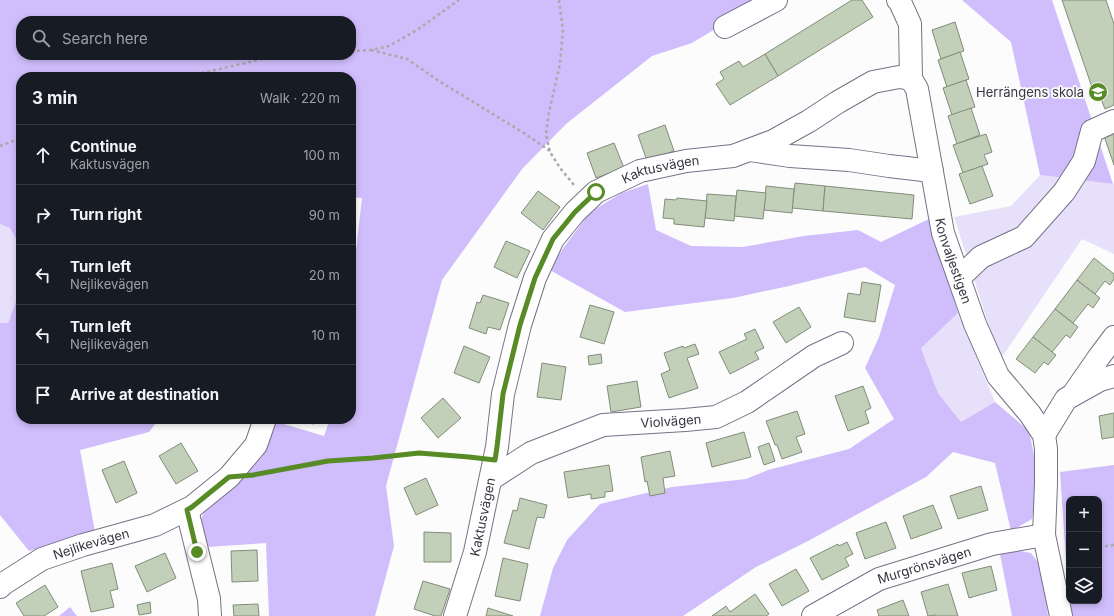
<!DOCTYPE html>
<meta charset="utf-8">
<style>
body{margin:0;font-family:Inter,sans-serif;background:#20242c;color:#f1f3f6}
.controls{position:absolute;right:12px;bottom:12px;display:grid;overflow:hidden;border-radius:8px;box-shadow:0 2px 6px #0003}
.controls button{width:36px;height:36px;display:grid;place-items:center;padding:0;border:0;border-bottom:1px solid #363941;background:#171b24;color:#f1f3f6;font:20px sans-serif}
.stop{position:absolute;width:12px;height:12px;margin:-9px;border:3px solid #568b25;border-radius:50%;background:#fff}
.stop.end{background:#568b25;border-color:#fff;box-shadow:0 1px 4px #0008}
.list{margin:0;padding:0;list-style:none}
h2{display:flex;justify-content:space-between;align-items:center;height:52px;margin:0;padding:0 16px;font-size:17px}
h2 small{font-size:13px;font-weight:400;color:#9ea1a6}
.list li{display:grid;grid-template-columns:26px 1fr auto;gap:12px;align-items:center;box-sizing:border-box;height:60px;padding:0 16px;border-top:1px solid #363941}
.list b{display:block;font-size:15px;white-space:nowrap}
.list p{margin:0;font-size:13px;white-space:nowrap;color:#9ea1a6}
.list em{font-size:13px;font-style:normal;color:#9ea1a6}
.icon{flex:none;width:22px;height:22px;fill:none;stroke:currentColor;stroke-width:2;stroke-linecap:round;stroke-linejoin:round}
.map{position:relative;flex:none;width:1114px;height:616px;overflow:hidden}
.search{position:absolute;background:#171b24;box-shadow:0 2px 6px #0003;left:16px;top:16px;width:340px;height:44px;display:flex;align-items:center;gap:10px;box-sizing:border-box;padding:0 14px;border-radius:16px;color:#9ea1a6;font-size:15px}
.panel{position:absolute;background:#171b24;box-shadow:0 2px 6px #0003;left:16px;top:72px;width:340px;height:352px;border-radius:16px}
.map>svg:first-child{display:block}
.green{fill:#e7e0fa}
.forest{fill:#d0bdfb;fill-rule:evenodd}
.building{fill:#c2cfb9;stroke:#818d79}
.lines{fill:none;stroke-linecap:round;stroke-linejoin:round}
.minor-casing{stroke:#777186;stroke-width:24}
.path{stroke:#aaa9ad;stroke-width:2.5;stroke-dasharray:3 3;stroke-linecap:butt}
.minor{stroke:#fff;stroke-width:22}
.route{stroke:#568b25;stroke-width:5}
.labels{text-anchor:middle;dominant-baseline:central;stroke-width:3.5;stroke-linejoin:round;paint-order:stroke}
.poi-label{font-size:13px;fill:#393640;stroke:#fcfcfc;text-anchor:end}
.street-label{font-size:13px;fill:#393640;stroke:#fcfcfc}
</style>
<div class="map">
<svg width="1114" height="616" viewBox="0 0 1114 616">
<rect width="100%" height="100%" fill="#fcfcfc"/>
<g class="green">
<polygon points="1040,175 1114,184 1114,254 1082,239 1000,360 954,217 1011,206"/>
<polygon points="0,224 10,228 21,248 21,274 19,293 8,323 0,323"/>
<polygon points="958,313 995,402 961,422 938,393 921,347"/>
</g>
<g class="forest">
<path d="M 0,0 L 763,0 L 692,43 L 652,56 L 566,124 L 522,169 L 442,280 L 386,486 L 394,546 L 375,616 L 269,616 L 266,543 L 207,547 L 199,523 L 205,510 L 262,457 L 274,421 L 324,436 L 330,419 L 351,419 L 351,295 L 362,198 L 351,197 L 351,77 L 21,77 L 21,248 L 10,228 L 0,224 ZM 21,21 L 351,21 L 351,55 L 21,55 Z"/>
<polygon points="962,0 1052,0 1113,184 1040,175 1011,42"/>
<polygon points="648,184 656,230 691,246 743,247 804,236 858,230 881,242 931,218 958,313 921,348 938,393 961,422 995,402 1029,431 1038,474 1032,519 1011,531 995,463 953,452 926,477 808,541 756,567 683,616 540,616 553,568 567,540 600,504 672,487 746,479 768,470 849,449 894,419 865,368 879,337 895,285 865,267 789,286 733,298 625,312 548,269 590,212 622,193"/>
<polygon points="21,274 21,419 159,419 149,432 80,450 95,532 29,551 0,515 0,323 8,323 19,293"/>
<path d="M 1114,465 L 1114,616 L 1073,616 L 1069,606 L 1060,472 ZM 1069,499 L 1099,499 L 1099,601 L 1069,601 Z"/>
<polygon points="1015,550 1031,553 1042,568 1048,616 1012,616 1000,554"/>
<polygon points="70,607 77,616 59,616"/>
</g>
<g class="building">
<polygon points="852,0 862,0 873,17 778,76 765,54"/>
<polygon points="1062,0 1106,0 1114,24 1114,105 1105,109 1099,94 1095,96"/>
<polygon points="955,22 964,51 941,59 932,30"/>
<polygon points="960,52 969,79 947,87 938,60"/>
<polygon points="765,54 778,76 730,105 716,84 724,79 720,72 739,61 743,67"/>
<polygon points="966,80 975,107 952,115 943,88"/>
<polygon points="971,108 980,135 957,144 948,116"/>
<polygon points="665,125 674,151 647,161 638,135"/>
<polygon points="1114,133 1114,165 1104,136"/>
<polygon points="986,134 992,152 984,155 988,164 963,173 953,145"/>
<polygon points="614,143 624,168 596,178 587,153"/>
<polygon points="982,166 993,196 970,204 959,174"/>
<polygon points="795,183 825,186 823,211 792,208"/>
<polygon points="766,186 794,189 792,213 764,210"/>
<polygon points="825,186 914,195 912,219 823,211"/>
<polygon points="737,190 766,193 763,219 734,216"/>
<polygon points="538,191 560,207 543,230 521,213"/>
<polygon points="707,194 736,196 734,221 705,218"/>
<polygon points="677,198 707,201 704,227 674,224 674,219 663,218 665,199 676,200"/>
<polygon points="506,241 530,251 517,278 494,267"/>
<polygon points="1094,258 1114,274 1114,279 1110,285 1105,281 1095,294 1077,280"/>
<polygon points="1077,280 1100,298 1093,308 1088,304 1073,323 1055,309"/>
<polygon points="862,282 881,285 875,322 844,317 848,293 860,295"/>
<polygon points="483,295 509,303 500,330 488,327 486,334 469,328 477,302 480,303"/>
<polygon points="590,305 614,312 604,344 580,337"/>
<polygon points="799,307 811,327 786,343 773,322"/>
<polygon points="1055,309 1078,327 1070,338 1066,335 1052,352 1033,337"/>
<polygon points="755,329 764,348 755,352 759,359 730,374 719,352 747,339 744,334"/>
<polygon points="1033,337 1056,355 1048,365 1044,362 1035,373 1016,359"/>
<polygon points="695,344 699,354 687,358 698,388 669,398 661,374 670,370 664,353 683,346 684,348"/>
<polygon points="464,346 490,357 479,383 454,373"/>
<polygon points="601,354 602,363 589,365 588,356"/>
<polygon points="542,363 566,367 561,400 537,397"/>
<polygon points="637,381 641,407 611,412 607,386"/>
<polygon points="863,386 871,408 865,411 869,423 848,431 835,396"/>
<polygon points="443,398 461,418 438,438 421,418"/>
<polygon points="797,411 805,434 796,437 802,452 782,459 777,445 775,445 766,421"/>
<polygon points="1114,413 1114,437 1102,439 1099,416"/>
<polygon points="214,419 237,419 237,423"/>
<polygon points="288,419 315,419 314,424"/>
<polygon points="744,432 751,457 712,467 706,443"/>
<polygon points="181,443 198,471 176,484 159,456"/>
<polygon points="769,443 775,461 764,465 758,447"/>
<polygon points="670,451 675,476 663,478 665,493 650,496 647,481 645,482 641,457"/>
<polygon points="124,461 137,493 116,503 102,470"/>
<polygon points="609,465 613,491 605,492 605,497 591,499 591,494 568,498 564,472"/>
<polygon points="426,478 438,505 416,515 404,488"/>
<polygon points="981,486 988,510 958,519 950,496"/>
<polygon points="520,498 547,505 544,518 537,517 529,549 504,543 513,510 517,511"/>
<polygon points="933,505 942,528 911,539 903,516"/>
<polygon points="886,522 896,548 865,559 856,533"/>
<polygon points="424,532 451,533 451,562 424,562"/>
<polygon points="847,542 853,554 845,558 849,566 822,580 810,558 838,544 839,546"/>
<polygon points="257,550 258,581 232,582 231,551"/>
<polygon points="165,553 176,578 147,592 135,566"/>
<polygon points="503,558 528,564 520,601 495,596"/>
<polygon points="112,563 118,589 110,591 114,607 91,612 81,571"/>
<polygon points="991,566 997,590 969,598 962,573"/>
<polygon points="796,569 809,591 782,606 769,584"/>
<polygon points="423,581 450,589 441,616 435,616 414,609"/>
<polygon points="948,584 958,616 936,616 936,615 928,616 921,592"/>
<polygon points="45,585 58,607 44,616 24,616 16,603"/>
<polygon points="755,594 769,614 766,616 712,616 726,606 730,612"/>
<polygon points="903,600 909,616 879,616 877,610"/>
<polygon points="150,602 151,613 139,615 137,605"/>
<polygon points="258,604 259,616 234,616 233,605"/>
<polygon points="488,608 513,616 486,616"/>
</g>
<g class="lines">
<g class="minor-casing">
<g id="minor">
<polyline points="898,0 900,2 910,24 911,79"/>
<polyline points="725,27 776,0"/>
<polyline points="750,150 790,156 849,160 889,166 932,171"/>
<polyline points="959,278 981,257 1024,237 1064,192 1084,161 1092,131 1114,121"/>
<polyline points="1074,393 1099,357 1114,337"/>
<polyline points="1044,435 1066,399 1100,380 1114,376"/>
<path id="s1" d="M 491,479 L 531,453 L 603,425 L 685,420 L 716,417 L 747,402 L 814,356 L 842,343"/>
<polyline points="187,510 209,599 210,616"/>
<path id="s2" d="M 0,587 L 3,584 L 42,559 L 83,545 L 155,525 L 192,507 L 229,477 L 256,445 L 265,419"/>
<path id="s3" d="M 455,616 L 475,552 L 497,447 L 503,394 L 520,325 L 535,278 L 553,239 L 575,212 L 596,192 L 640,171 L 686,161 L 733,156 L 773,141 L 809,121 L 838,102 L 873,82 L 899,77 L 911,79 L 917,89 L 943,233 L 975,324 L 998,376 L 1030,414 L 1044,435 L 1046,449 L 1046,484 L 1044,535 L 1061,616"/>
<path id="s4" d="M 813,616 L 879,579 L 992,544 L 1044,535"/>
</g>
</g>
<g class="path">
<polyline points="559,0 563,30 560,64 549,112 546,134 550,152 560,168 574,185"/>
<polyline points="371,50 407,59 439,81 527,135 550,151"/>
<polyline points="351,51 371,50 389,46 417,30 459,0"/>
<polyline points="190,77 202,73 280,55"/>
<polyline points="0,146 21,138"/>
<polyline points="259,474 328,461 373,458 419,453 474,458"/>
<polyline points="1099,547 1114,545"/>
</g>
<use href="#minor" class="minor"/>
</g>
<g class="lines">
<polyline class="route" points="197,552 187,510 192,507 229,477 253,475 328,461 373,458 419,453 469,457 495,460 497,447 503,394 520,325 535,278 553,239 575,212 596,192"/>
</g>
<defs>
<g id="school-disc" transform="scale(1)"><circle r="9.5" fill="#568b25" stroke="#fcfcfc"/><path d="M0-5L7-2L0 1L-7-2ZM-4 1L0 2.5L4 1V4Q0 6-4 4Z" fill="#fff"/></g>
</defs>
<g fill-rule="evenodd">
<use href="#school-disc" x="1098" y="92"/>
</g>
<g class="labels">
<g class="poi-label">
<text x="1084" y="92">Herrängens skola</text>
</g>
<g class="street-label">
<text stroke="none"><textPath href="#s3" startOffset="524">Kaktusvägen</textPath></text>
<text stroke="none"><textPath href="#s3" startOffset="983">Konvaljestigen</textPath></text>
<text stroke="none"><textPath href="#s1" startOffset="193">Violvägen</textPath></text>
<text stroke="none"><textPath href="#s3" startOffset="103">Kaktusvägen</textPath></text>
<text stroke="none"><textPath href="#s2" startOffset="102">Nejlikevägen</textPath></text>
<text stroke="none"><textPath href="#s4" startOffset="123">Murgrönsvägen</textPath></text>
</g>
</g>
</svg>
<div class="controls">
<button>+</button>
<button>−</button>
<button><svg class="icon" aria-label="layers" viewBox="0 0 24 24"><path d="M12 4l9 5-9 5-9-5zM3 14l9 5 9-5"/></svg></button>
</div>
<div class="stop" style="left:596px;top:192px"></div>
<div class="stop end" style="left:197px;top:552px"></div>
<div class="search"><svg class="icon" aria-label="search" viewBox="0 0 24 24"><circle cx="10" cy="10" r="6"/><path d="M15 15l6 6"/></svg>Search here</div>
<section class="panel">
<h2>3 min<small>Walk · 220 m</small></h2>
<ul class="list">
<li><svg class="icon" aria-label="ahead" viewBox="0 0 24 24"><path d="M12 20V5M6 11l6-6 6 6"/></svg><div><b>Continue</b><p>Kaktusvägen</p></div><em>100 m</em></li>
<li><svg class="icon" aria-label="right" viewBox="0 0 24 24"><path d="M7 20v-9h11M14 6l5 5-5 5"/></svg><div><b>Turn right</b></div><em>90 m</em></li>
<li><svg class="icon" aria-label="left" viewBox="0 0 24 24"><path d="M17 20v-9H6M10 6l-5 5 5 5"/></svg><div><b>Turn left</b><p>Nejlikevägen</p></div><em>20 m</em></li>
<li><svg class="icon" aria-label="left" viewBox="0 0 24 24"><path d="M17 20v-9H6M10 6l-5 5 5 5"/></svg><div><b>Turn left</b><p>Nejlikevägen</p></div><em>10 m</em></li>
<li><svg class="icon" aria-label="arrive" viewBox="0 0 24 24"><path d="M6 21V4h12l-3 4 3 4H6"/></svg><div><b>Arrive at destination</b></div></li>
</ul>
</section>
</div>
